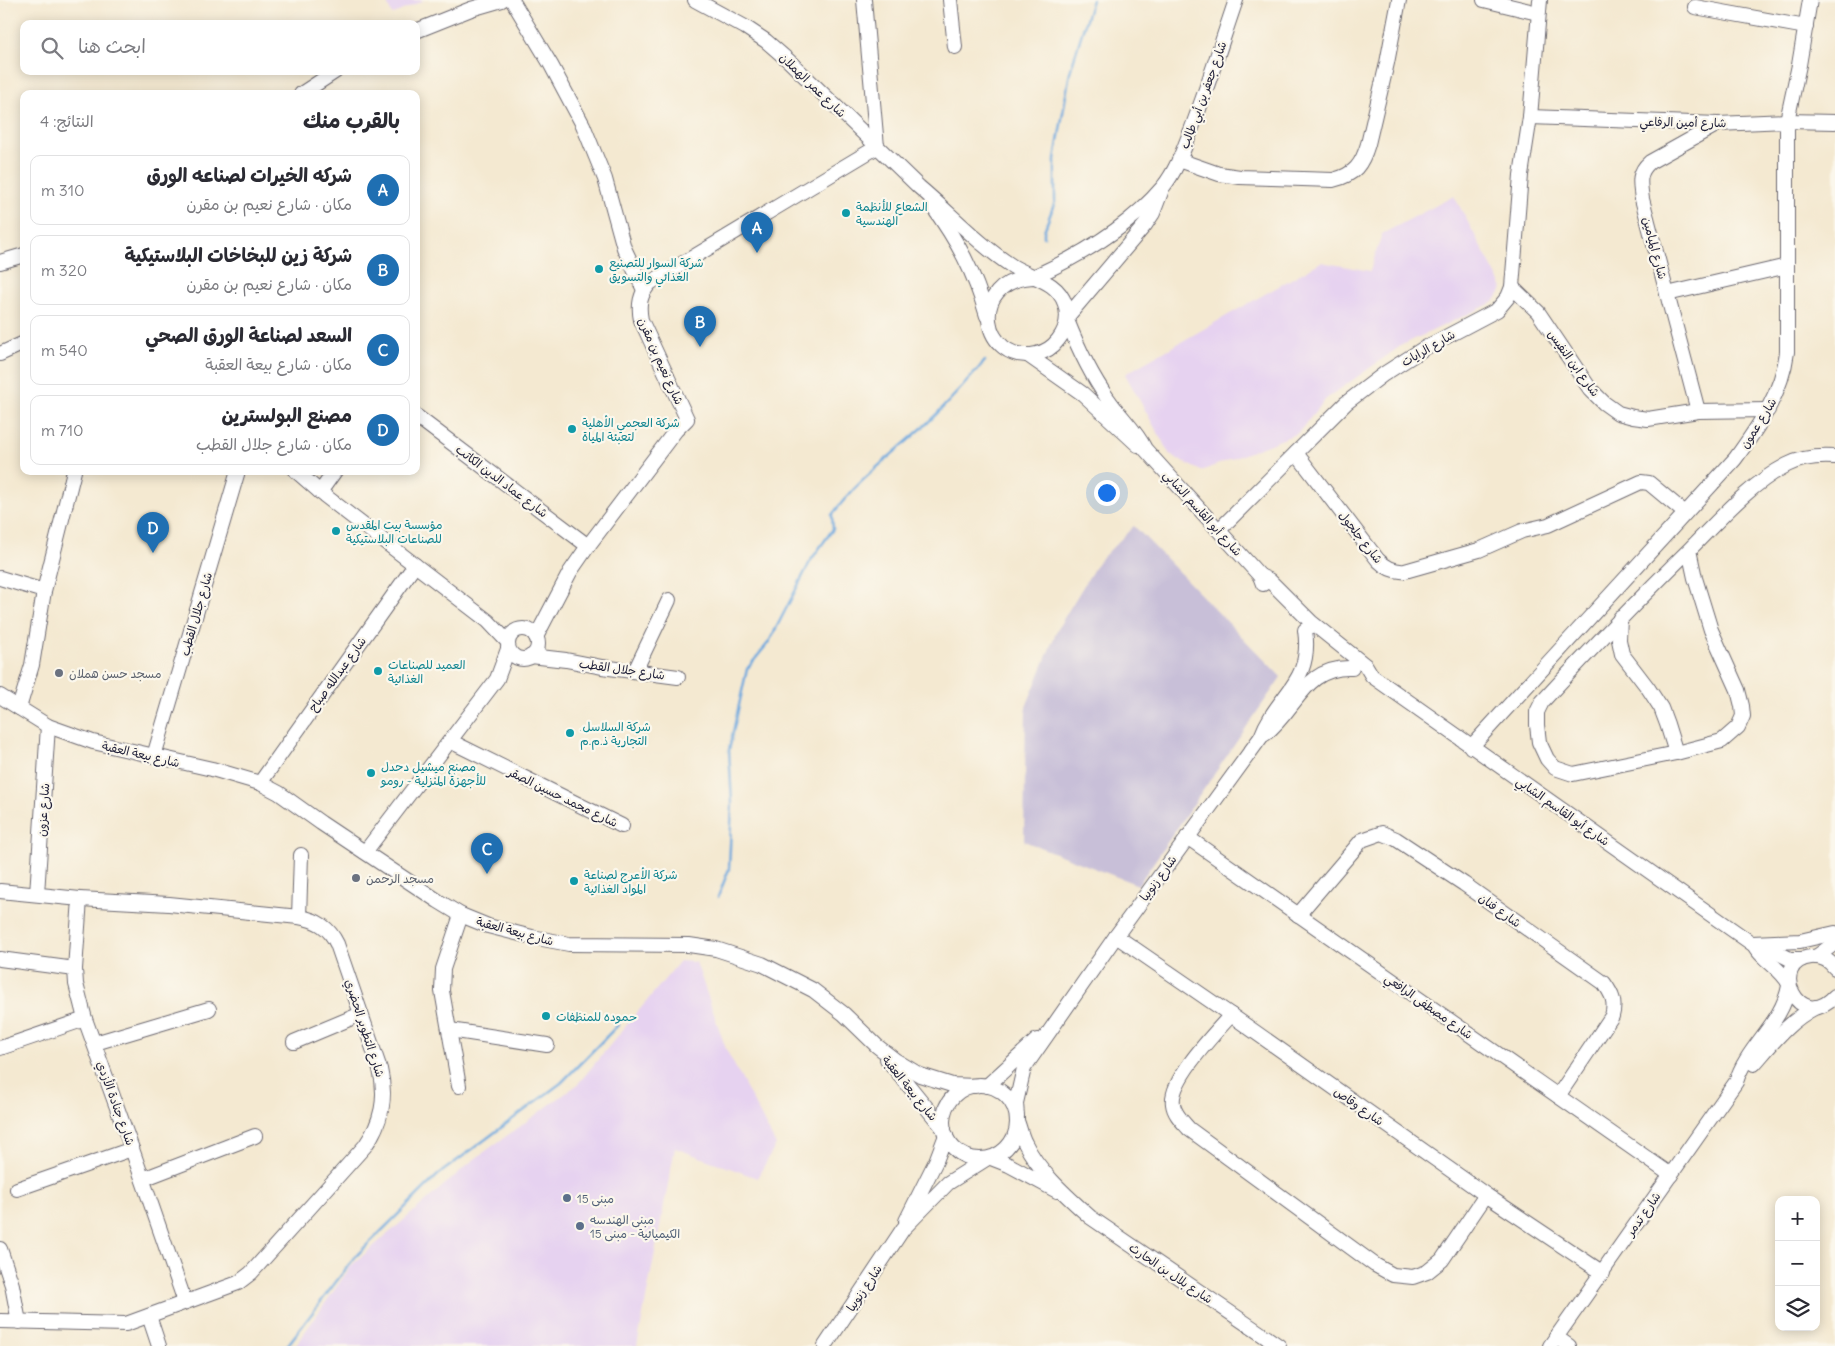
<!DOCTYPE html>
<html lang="ar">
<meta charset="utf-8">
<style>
body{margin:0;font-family:Delius,"Playpen Sans Arabic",sans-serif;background:#f2f2f3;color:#2b2b33;direction:rtl}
.controls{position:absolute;right:15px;bottom:15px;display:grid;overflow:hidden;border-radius:10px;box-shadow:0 2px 12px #0003}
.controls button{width:45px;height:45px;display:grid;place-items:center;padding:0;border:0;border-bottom:1px solid #e1e1e2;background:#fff;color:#2b2b33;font:25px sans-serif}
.you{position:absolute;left:1106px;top:492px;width:18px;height:18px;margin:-12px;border:4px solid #fff;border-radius:50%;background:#1a73e8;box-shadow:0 0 0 8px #1a73e833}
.badge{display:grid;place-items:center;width:32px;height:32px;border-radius:50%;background:#1f6fb2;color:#fff;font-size:16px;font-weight:700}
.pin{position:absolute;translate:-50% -41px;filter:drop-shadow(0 1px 2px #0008)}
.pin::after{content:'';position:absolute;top:26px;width:18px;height:15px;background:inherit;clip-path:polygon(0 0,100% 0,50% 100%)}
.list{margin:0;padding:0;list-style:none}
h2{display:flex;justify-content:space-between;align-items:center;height:65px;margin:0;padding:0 20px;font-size:21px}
h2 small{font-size:16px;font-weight:400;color:#7c7c81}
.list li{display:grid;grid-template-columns:32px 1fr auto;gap:15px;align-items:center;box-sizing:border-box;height:70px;margin:0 10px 10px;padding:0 10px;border:1px solid #e1e1e2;border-radius:10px}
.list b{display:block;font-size:19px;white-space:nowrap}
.list p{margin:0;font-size:16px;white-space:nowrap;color:#7c7c81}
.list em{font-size:16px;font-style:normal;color:#7c7c81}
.icon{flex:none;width:28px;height:28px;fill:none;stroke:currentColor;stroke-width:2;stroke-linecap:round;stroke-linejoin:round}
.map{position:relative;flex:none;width:1835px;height:1346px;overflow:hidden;direction:ltr}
.search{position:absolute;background:#fff;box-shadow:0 2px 12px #0003;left:20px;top:20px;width:400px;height:55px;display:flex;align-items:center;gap:12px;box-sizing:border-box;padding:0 18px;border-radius:10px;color:#7c7c81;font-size:19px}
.panel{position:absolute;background:#fff;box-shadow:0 2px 12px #0003;left:20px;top:90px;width:400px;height:385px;border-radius:10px;direction:rtl}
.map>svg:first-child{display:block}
.built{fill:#e6d2f0}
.industrial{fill:#c8bfd8}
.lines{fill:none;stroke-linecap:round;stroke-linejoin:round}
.stream{stroke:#6da8de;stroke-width:2.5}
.minor-casing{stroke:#6c6870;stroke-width:16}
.minor{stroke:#fff;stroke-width:14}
.culture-dot{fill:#0f9aa8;stroke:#fbf7ec;stroke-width:2}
.worship-dot{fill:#6b7280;stroke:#fbf7ec;stroke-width:2}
.service-dot{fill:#5c6f8a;stroke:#fbf7ec;stroke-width:2}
.labels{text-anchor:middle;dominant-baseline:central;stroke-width:4.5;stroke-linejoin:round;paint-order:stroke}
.street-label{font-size:12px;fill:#22223b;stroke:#fbf7ec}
.culture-label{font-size:12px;fill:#0d838f;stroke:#fbf7ec;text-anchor:start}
.worship-label{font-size:12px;fill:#5b616d;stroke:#fbf7ec;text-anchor:start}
.service-label{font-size:12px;fill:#4e5e75;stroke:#fbf7ec;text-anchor:start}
</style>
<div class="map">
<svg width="1835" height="1346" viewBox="0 0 1835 1346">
<rect width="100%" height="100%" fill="#fbf7ec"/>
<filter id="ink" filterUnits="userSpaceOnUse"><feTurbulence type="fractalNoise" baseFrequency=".02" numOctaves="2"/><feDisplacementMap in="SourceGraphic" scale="10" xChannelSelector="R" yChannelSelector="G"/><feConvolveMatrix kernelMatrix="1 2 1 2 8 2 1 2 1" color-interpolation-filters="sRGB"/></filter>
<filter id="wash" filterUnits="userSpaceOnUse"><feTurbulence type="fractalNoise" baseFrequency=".0096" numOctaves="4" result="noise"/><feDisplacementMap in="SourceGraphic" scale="20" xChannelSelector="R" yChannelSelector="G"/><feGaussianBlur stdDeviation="1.12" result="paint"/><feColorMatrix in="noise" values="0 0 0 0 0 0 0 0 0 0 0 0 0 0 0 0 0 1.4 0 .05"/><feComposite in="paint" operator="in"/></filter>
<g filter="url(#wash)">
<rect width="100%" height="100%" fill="#f4e9d1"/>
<g class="built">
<polygon points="386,0 424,0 392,15"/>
<polygon points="1454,196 1503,288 1494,302 1402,345 1326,399 1298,433 1201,471 1170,455 1125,374 1321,262 1370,271 1382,234"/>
<polygon points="680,961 696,962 726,1049 776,1145 757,1178 675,1148 637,1346 295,1346 352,1265 472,1161 577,1085"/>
</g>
<polygon class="industrial" points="1134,526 1281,677 1138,885 1024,841 1026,707 1058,628 1098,562"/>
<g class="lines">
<g class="stream">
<polyline points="1044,237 1044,231 1055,202 1055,159 1070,72 1092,0"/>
<path d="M 718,897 L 729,869 L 732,803 L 729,750 L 747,669 L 769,642 L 811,560 L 833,529 L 832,515 C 857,481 891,456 922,428 C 945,407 965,384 985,361"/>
<polyline points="287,1346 355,1257 439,1174 561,1083 618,1025"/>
</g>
</g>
</g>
<g filter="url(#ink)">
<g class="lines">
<g class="minor-casing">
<g id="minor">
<polyline points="512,0 551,65 583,125 605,179 624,248 644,290"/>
<path d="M 695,0 L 745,27 L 766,41 L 789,61 L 919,187 C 950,213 978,244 1012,266 C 1031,278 1057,280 1065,304 C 1069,317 1066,330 1058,340 C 1053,347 1045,352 1036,354 C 983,365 965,281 1033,277"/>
<polyline points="950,0 955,47"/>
<polyline points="1484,0 1538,13"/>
<polyline points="1695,7 1806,27"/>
<polyline points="416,31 471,9 502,0"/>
<polyline points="301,94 336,71"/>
<polyline points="1530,117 1718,124 1787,121 1835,122"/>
<path d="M 1179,160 L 1219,174 L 1240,177 L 1333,180 C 1355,175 1362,164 1368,144 L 1387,63 L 1399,0"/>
<path d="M 931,204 C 958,242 974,271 987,316"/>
<polyline points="0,262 24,255"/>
<path d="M 1033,277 C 1080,256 1129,227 1163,187 C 1176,171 1183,151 1190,133 C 1207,89 1221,44 1236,0"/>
<polyline points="1512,287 1538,312 1590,389 1604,403 1618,413 1633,417 1648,419 1698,411 1768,410"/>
<polyline points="1667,294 1787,266"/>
<polyline points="1067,317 1145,225 1153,213 1161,192"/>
<path d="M 1067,320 C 1078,348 1091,375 1108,399 C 1120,417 1136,430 1145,449 L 1260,576 L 1263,584"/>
<polyline points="0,354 24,343"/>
<polyline points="1029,356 1083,394 1138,445"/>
<path d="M 1698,411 L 1642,199 C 1640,184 1637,173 1650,162 L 1718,124"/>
<polyline points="416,416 588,546"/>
<path d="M 1296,453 L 1378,560 C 1386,568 1394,572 1405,571 L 1479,550 L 1522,531 L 1548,525 L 1641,482 L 1649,483 L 1685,513"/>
<polyline points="296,471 320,492 488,621 507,641"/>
<polyline points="320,492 335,471"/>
<polyline points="1219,530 1346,403 1384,374 1423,349 1497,310 1508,297 1512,287 1521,175 1530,117 1540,0"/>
<path d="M 1689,550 L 1695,578 L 1711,630 L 1738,690 L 1742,706 L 1743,716 L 1738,727 L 1722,741 L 1676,753 L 1573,774 L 1555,768 L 1547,759 L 1539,742 L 1537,725 L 1537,712 L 1542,702 C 1590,650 1639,599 1690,549 C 1719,520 1750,484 1787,465 C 1802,457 1819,456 1835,457"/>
<path d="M 1260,576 L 1269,580 L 1311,622 L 1366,666 L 1372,676 L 1754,945 C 1763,961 1781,968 1789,984"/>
<polyline points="0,578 44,591"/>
<polyline points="1620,618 1619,640 1622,654 1648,688 1661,708 1667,724 1676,753"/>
<circle cx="523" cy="644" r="15"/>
<path d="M 536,637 L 570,572 L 588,546 L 676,430 L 687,419 L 641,320 C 638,305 640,294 650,283 L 877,147 L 864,0"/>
<polyline points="531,656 566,660 602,667 678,677"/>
<polyline points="635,671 669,600"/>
<polyline points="0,696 48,726 93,742 212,769 260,783 279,793 321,823 438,901 461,915 488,926 532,937 569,944 689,945 716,949 762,964 813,990 844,1014 877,1046 895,1060 920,1075 952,1085 975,1086"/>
<polyline points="19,708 32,665 44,591 74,471"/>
<path d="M 1265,734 C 1298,708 1304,666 1352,668"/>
<polyline points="450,741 622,826"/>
<path d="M 1471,747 L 1735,459 C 1759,426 1782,393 1787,352 L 1787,121 L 1799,65 L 1810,0"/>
<polyline points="154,756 238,471"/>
<polyline points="260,783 415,565"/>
<polyline points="1187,837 1671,1175"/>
<polyline points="365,852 497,679 508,649"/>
<path d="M 0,891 L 80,899 L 169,904 L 299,917 C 317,920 329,927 337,944 L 380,1069 C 387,1098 382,1122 365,1146 L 251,1273 L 238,1283 L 126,1324 L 0,1321"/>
<polyline points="37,894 48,726"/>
<polyline points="80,899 75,969 76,984 85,1019 132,1149 185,1302"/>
<path d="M 1298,915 L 1362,840 L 1382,833 L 1396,839 L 1464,884 L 1604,983 C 1612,994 1616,1002 1612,1016 L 1558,1096"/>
<polyline points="299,917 301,855"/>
<polyline points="1116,936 1231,1015 1486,1195 1603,1273"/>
<polyline points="1752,943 1800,941 1835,933"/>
<polyline points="1762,945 1790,959 1802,959"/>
<polyline points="1816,957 1835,943"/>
<polyline points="0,959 75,969"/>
<path d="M 1835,968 C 1829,960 1821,956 1811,957 C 1766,962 1799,1035 1835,996"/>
<path d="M 1231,1015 C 1215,1033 1169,1080 1173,1104 C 1174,1114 1183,1122 1189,1129 L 1375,1265 L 1393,1275 L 1413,1277 L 1427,1272 L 1442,1260 L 1486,1195"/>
<polyline points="450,1030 547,1045"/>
<polyline points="294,1042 361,1014"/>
<polyline points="95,1043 209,1009"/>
<polyline points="0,1048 85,1019"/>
<polyline points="887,1059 944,1129"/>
<path d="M 1754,1064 C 1774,1041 1789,1021 1816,1007"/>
<circle cx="980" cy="1122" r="37"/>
<polyline points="459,1086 442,991 443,969 461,915"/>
<polyline points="987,1086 1037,1040"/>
<path d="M 1017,1116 L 1016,1103 L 1024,1068 L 1116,936 L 1261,737 C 1277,693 1313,684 1305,630"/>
<path d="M 1017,1121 C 1020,1128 1021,1136 1025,1143 C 1038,1171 1068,1197 1090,1217 L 1279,1346"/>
<polyline points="991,1158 1009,1165 1057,1191"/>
<polyline points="143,1179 255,1136"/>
<polyline points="17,1189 132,1149"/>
<polyline points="906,1221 936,1161 946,1135"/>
<polyline points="0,1249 12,1285 19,1322"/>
<polyline points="149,1316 159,1346"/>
<polyline points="1556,1337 1569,1346"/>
<polyline points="825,1346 903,1229 948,1183 986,1159"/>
<path d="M 1550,1346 L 1736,1082 C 1747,1046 1782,1024 1789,986"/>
</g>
</g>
<use href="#minor" class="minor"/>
</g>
</g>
<g class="culture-dot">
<circle cx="846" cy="213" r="5"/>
<circle cx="599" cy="269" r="5"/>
<circle cx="572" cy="429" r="5"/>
<circle cx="336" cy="531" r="5"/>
<circle cx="378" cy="671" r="5"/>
<circle cx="570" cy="733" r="5"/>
<circle cx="371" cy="773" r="5"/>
<circle cx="574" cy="881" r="5"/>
<circle cx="546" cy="1016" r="5"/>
</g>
<g class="worship-dot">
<circle cx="59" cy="673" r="5"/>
<circle cx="356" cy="878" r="5"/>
</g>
<g class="service-dot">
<circle cx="567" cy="1198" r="5"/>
<circle cx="580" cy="1226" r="5"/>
</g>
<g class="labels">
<g class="street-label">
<text transform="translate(813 85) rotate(44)">شارع عمر الهملان</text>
<text transform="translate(1203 95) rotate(-70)">شارع جعفر بن أبي طالب</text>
<text transform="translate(1683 122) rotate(1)">شارع أمين الرفاعي</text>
<text transform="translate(1655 248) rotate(75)">شارع الميامين</text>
<text transform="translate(1428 348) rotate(-30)">شارع الرايات</text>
<text transform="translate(661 361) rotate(66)">شارع نعيم بن مقرن</text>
<text transform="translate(1574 363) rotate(54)">شارع ابن النفيس</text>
<text transform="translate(1758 423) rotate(-58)">شارع عمون</text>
<text transform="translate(502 481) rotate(37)">شارع عماد الدين الكاتب</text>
<text transform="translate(1203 513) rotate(48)">شارع أبو القاسم الشابي</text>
<text transform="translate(1361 537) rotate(52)">شارع جلجول</text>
<text transform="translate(196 614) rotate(-74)">شارع جلال القطب</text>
<text transform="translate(622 669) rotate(8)">شارع جلال القطب</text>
<text transform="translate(337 674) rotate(-54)">شارع عبدالله صباح</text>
<text transform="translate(141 754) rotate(13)">شارع بيعة العقبة</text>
<text transform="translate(563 797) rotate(26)">شارع محمد حسين الصقر</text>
<text transform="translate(43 810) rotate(-86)">شارع عزون</text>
<text transform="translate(1563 811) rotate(35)">شارع أبو القاسم الشابي</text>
<text transform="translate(1158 878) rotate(-54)">شارع زنوبيا</text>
<text transform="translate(1500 910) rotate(36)">شارع فنان</text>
<text transform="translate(515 931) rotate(15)">شارع بيعة العقبة</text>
<text transform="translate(1429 1006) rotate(35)">شارع مصطفى الرافعي</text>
<text transform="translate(365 1028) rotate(72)">شارع التطوير الحضري</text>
<text transform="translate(910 1088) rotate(51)">شارع بيعة العقبة</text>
<text transform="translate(116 1103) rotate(70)">شارع جنادة الأزدي</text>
<text transform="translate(1359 1106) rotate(35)">شارع وقاص</text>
<text transform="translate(1643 1214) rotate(-55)">شارع تدمر</text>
<text transform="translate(1171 1273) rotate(34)">شارع بلال بن الحارث</text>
<text transform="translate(864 1288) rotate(-56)">شارع زنوبيا</text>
</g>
<g class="culture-label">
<text x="856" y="206">الشعاع للأنظمة<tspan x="856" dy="14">الهندسية</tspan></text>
<text x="609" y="262">شركة السوار للتصنيع<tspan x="609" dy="14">الغذائي والتسويق</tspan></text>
<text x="582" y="422">شركة العجمي الأهلية<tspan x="582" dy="14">لتعبئة المياة</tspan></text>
<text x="346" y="524">مؤسسة بيت المقدس<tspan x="346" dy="14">للصناعات البلاستيكية</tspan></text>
<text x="388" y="664">العميد للصناعات<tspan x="388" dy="14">الغذائية</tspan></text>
<text x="580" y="726">.شركة السلاسل<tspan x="580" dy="14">التجارية ذ.م.م</tspan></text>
<text x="381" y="766">مصنع ميشيل دحدل<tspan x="381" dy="14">للأجهزة المنزلية - رومو</tspan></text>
<text x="584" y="874">شركة الأعرج لصناعة<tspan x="584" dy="14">المواد الغذائية</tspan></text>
<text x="556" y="1016">حموده للمنظفات</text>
</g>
<g class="worship-label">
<text x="69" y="673">مسجد حسن هملان</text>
<text x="366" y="878">مسجد الرحمن</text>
</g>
<g class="service-label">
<text x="577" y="1198">مبنى 15</text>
<text x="590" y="1219">مبنى الهندسه<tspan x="590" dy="14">الكيميائية - مبنى 15</tspan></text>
</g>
</g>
</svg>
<div class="controls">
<button>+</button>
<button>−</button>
<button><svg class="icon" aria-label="layers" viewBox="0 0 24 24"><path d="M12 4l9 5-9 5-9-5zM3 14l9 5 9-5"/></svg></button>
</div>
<div class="you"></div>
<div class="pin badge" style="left:757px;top:253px">A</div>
<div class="pin badge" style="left:700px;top:347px">B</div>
<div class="pin badge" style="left:487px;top:874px">C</div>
<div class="pin badge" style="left:153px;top:553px">D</div>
<div class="search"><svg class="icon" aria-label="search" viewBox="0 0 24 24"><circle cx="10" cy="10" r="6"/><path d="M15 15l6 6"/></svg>ابحث هنا</div>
<section class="panel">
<h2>بالقرب منك<small>النتائج: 4</small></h2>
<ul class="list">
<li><span class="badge">A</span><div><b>شركه الخيرات لصناعه الورق</b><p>مكان · شارع نعيم بن مقرن</p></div><em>310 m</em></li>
<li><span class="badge">B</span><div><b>شركة زين للبخاخات البلاستيكية</b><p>مكان · شارع نعيم بن مقرن</p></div><em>320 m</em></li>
<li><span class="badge">C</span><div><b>السعد لصناعة الورق الصحي</b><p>مكان · شارع بيعة العقبة</p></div><em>540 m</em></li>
<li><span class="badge">D</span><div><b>مصنع البولسترين</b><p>مكان · شارع جلال القطب</p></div><em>710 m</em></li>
</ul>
</section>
</div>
